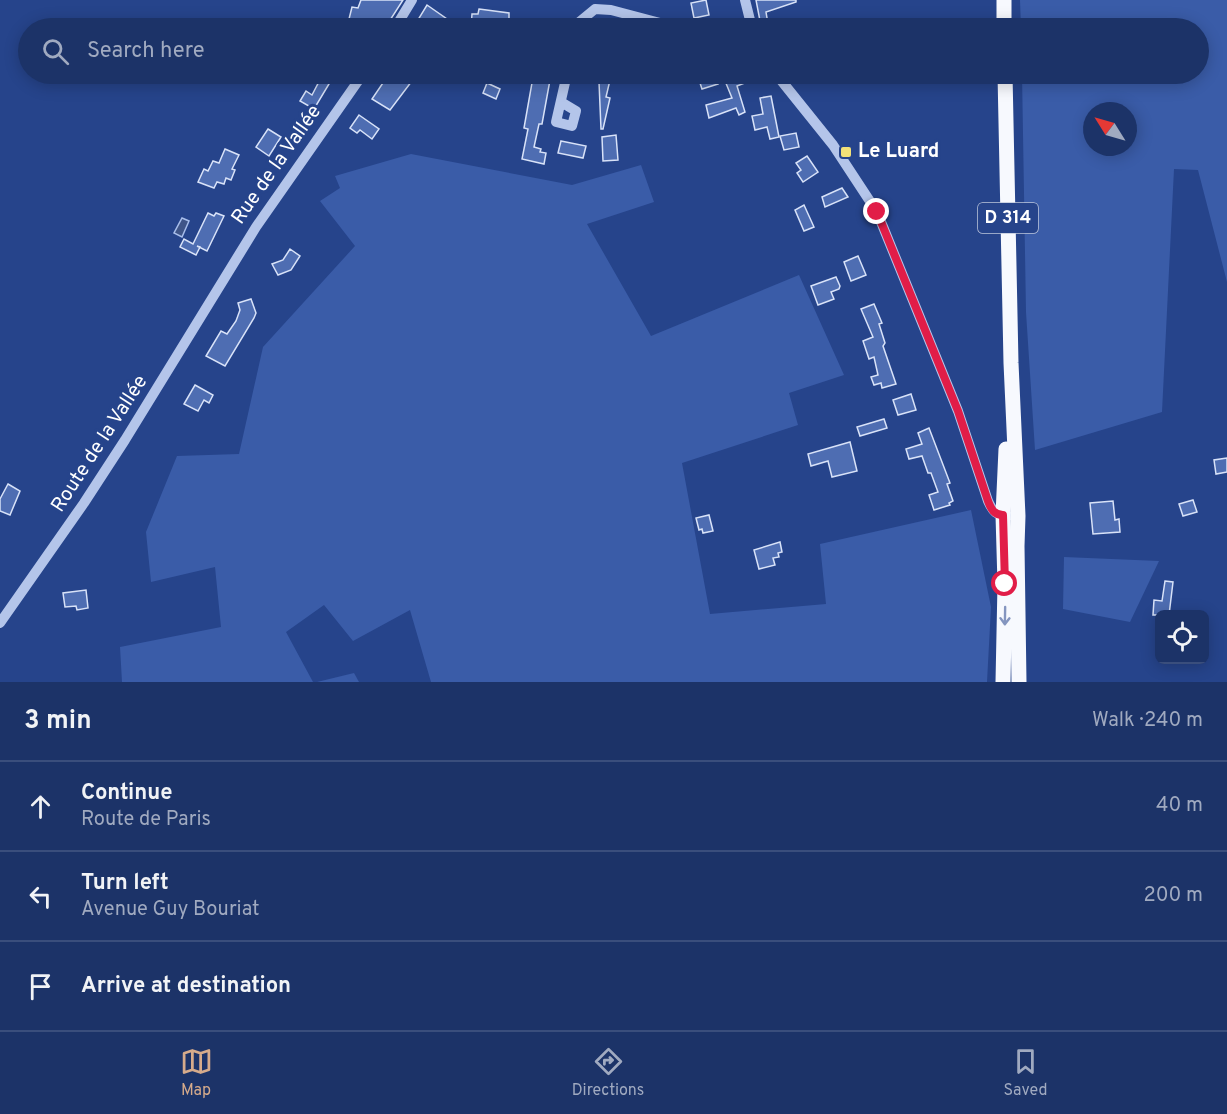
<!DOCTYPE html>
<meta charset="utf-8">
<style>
body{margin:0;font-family:Overpass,sans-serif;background:#253b6e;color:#f1f3f6}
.controls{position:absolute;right:18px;bottom:18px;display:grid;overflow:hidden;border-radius:9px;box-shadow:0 3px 15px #0003}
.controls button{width:54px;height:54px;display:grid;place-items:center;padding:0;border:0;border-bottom:2px solid #3a4e7c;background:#1c3368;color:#f1f3f6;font:30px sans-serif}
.compass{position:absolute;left:1083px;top:102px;width:54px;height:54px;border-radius:50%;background:#1c3368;box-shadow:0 3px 15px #0003;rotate:307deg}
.stop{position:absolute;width:18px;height:18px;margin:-14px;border:4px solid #e11d48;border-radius:50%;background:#fff}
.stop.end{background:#e11d48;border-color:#fff;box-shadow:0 2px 6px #0008}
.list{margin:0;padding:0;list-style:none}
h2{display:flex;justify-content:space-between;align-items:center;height:78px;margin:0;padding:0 24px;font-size:26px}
h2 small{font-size:20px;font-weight:400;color:#a0aac0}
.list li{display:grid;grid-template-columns:39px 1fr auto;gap:18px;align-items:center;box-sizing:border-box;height:90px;padding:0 24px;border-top:2px solid #3a4e7c}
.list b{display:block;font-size:22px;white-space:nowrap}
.list p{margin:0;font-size:20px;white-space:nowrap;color:#a0aac0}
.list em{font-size:20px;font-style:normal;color:#a0aac0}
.icon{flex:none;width:33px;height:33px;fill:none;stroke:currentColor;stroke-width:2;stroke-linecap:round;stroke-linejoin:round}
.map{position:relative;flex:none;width:1227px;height:682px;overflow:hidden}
.search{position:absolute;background:#1c3368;box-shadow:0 3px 15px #0003;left:18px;right:18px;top:18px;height:66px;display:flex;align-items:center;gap:15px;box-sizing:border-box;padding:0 21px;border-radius:33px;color:#a0aac0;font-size:22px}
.sheet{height:348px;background:#1c3368}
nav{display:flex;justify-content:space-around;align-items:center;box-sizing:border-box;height:84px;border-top:2px solid #3a4e7c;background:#1c3368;font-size:16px;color:#a0aac0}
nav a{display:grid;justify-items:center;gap:3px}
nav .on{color:#d6ab8b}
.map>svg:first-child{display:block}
.green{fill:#3a5ca8;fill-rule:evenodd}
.water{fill:#3f5588;stroke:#a8beeb;stroke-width:1.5}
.building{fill:#4e6db2;stroke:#d8e2f8;stroke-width:1.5}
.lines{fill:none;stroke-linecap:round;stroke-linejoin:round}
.minor{stroke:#b4c5ea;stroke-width:10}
.major{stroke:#f7f9fe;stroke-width:15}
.oneway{stroke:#8495bf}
.route{stroke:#e11d48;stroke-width:8}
.poi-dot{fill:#f3e178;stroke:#26448b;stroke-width:2}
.labels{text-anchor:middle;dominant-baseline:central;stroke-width:6;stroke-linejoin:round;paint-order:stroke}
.shield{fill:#26448b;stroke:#bec7dc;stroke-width:1.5}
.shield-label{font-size:18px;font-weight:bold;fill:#fff}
.poi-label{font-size:20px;font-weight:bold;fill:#fff;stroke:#26448b;text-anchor:start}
.street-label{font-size:20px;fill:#fff;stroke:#26448b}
</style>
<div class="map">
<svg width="1227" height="682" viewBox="0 0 1227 682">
<rect width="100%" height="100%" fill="#26448b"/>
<g class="green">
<path d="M 1020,0 L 1227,0 L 1227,282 L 1198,170 L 1174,169 L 1162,412 L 1035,450 L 1026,312 L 1022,74 L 1198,74 L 1198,28 L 1021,28 ZM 1092,111 L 1128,111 L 1128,147 L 1092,147 Z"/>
<polygon points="411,154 572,185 641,165 654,202 587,224 651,336 799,275 844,375 789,393 798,425 682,463 710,614 826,604 820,544 971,510 991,607 987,682 431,682 410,610 353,641 324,605 286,632 313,682 122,682 120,647 221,627 215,567 151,582 146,532 177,456 239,454 263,347 355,246 320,201 340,188 335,176"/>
<polygon points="1064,557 1159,561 1130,622 1063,609"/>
<polygon points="354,673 359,682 317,682"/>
</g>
<polygon class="water" points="182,218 189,221 182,237 174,233"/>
<g class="building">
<polygon points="361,0 403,0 385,28 355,28 355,21 349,19 352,7 358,8"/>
<polygon points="706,0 709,15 694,18 691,3"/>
<polygon points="756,0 796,0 796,2 766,12 768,24 761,26"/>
<polygon points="427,5 447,19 443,26 433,19 427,28 413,28"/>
<polygon points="479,9 509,13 509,22 501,21 500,28 471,28 472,14 478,14"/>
<polygon points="323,74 335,74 314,109 300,101 306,91 312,95"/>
<polygon points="389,74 410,74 415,77 390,110 372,99"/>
<polygon points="576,74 606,74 611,76 606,97 610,98 603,129 601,129 599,82 575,78"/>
<polygon points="697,74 714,74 718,84 702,89"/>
<polygon points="728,74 768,74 737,86 745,112 739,115 736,108 709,118 706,105 732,98 723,76"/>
<polygon points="533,77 550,80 542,124 539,124 534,147 541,149 540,152 546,153 544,164 522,159 528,129 524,128"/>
<polygon points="487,83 500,89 496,99 483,93"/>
<polygon points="771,96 779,137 770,139 767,127 755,130 752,116 763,114 760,98"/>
<polygon points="359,115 379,129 372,139 360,130 357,133 350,128"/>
<polygon points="268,129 281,137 269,156 256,147"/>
<polygon points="796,133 799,147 784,150 780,136"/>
<polygon points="616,135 618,160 603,161 602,137"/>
<polygon points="561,141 586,146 583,158 558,153"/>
<polygon points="225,149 239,155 232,169 235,170 231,180 226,178 224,184 217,182 214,188 198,182 204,169 208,171 213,161 219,163"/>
<polygon points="807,156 818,172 803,182 797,173 801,170 796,163"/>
<polygon points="842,188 848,197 825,207 822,197"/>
<polygon points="804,205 814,227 804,231 795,210"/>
<polygon points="208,213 214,216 216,213 224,216 207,251 197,246 200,247 196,255 180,247 184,239 193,244"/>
<polygon points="290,249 300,256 291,270 278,275 272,264 283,260"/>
<polygon points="858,256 866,275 851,281 844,262"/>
<polygon points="836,277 840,286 839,289 831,292 834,299 818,305 811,286"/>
<polygon points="251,299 256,313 254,318 225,366 206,356 221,331 227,334 236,321 240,310 238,303"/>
<polygon points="874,304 882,323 879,324 885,343 883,346 896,384 882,388 881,383 874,385 871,377 878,375 874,357 869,359 863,341 873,337 861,309"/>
<polygon points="195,385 213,395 209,403 204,400 198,411 184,404"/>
<polygon points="911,394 916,410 898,415 893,400"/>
<polygon points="884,419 887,428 860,436 857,427"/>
<polygon points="929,428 950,483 947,484 953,501 949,503 950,505 934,510 929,495 938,492 931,473 928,473 922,456 909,459 906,449 922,444 918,433"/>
<polygon points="850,442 857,471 832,477 828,461 811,466 808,454"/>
<polygon points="1227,458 1227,472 1216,474 1214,460"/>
<polygon points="8,484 20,491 10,515 0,511 0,499"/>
<polygon points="1193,500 1197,512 1183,516 1179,504"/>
<polygon points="1113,501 1115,520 1119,519 1120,532 1093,534 1090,503"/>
<polygon points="709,515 713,531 703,533 702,529 699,530 696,518"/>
<polygon points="780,542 782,552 778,553 779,557 773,558 775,565 759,569 754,550"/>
<polygon points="1165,581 1173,582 1169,615 1153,615 1154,600 1162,601"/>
<polygon points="86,590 88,608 77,610 76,606 65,607 63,593"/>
</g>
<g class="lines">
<g class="minor">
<polyline points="745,0 752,28"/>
<polyline points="395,28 412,0"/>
<polyline points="576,28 578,23 595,9 611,10 679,28"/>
<path d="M 776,74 L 833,145 L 877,212 L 958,411 L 988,501 C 993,512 996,515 1008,516"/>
<polyline points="561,102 576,111 572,126 556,122 567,74"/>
<polyline points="0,623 84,503 125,440 256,227 363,74"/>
</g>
<g class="major">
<polyline points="1004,0 1004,28"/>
<polyline points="1005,74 1011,363 1018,516 1017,546 1019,682"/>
<polyline points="1003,682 1005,584 1003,515 1006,449"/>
</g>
</g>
<defs><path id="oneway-shaft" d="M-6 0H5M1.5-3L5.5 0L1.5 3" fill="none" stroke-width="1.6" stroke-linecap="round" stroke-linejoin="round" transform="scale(1.5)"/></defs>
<use class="oneway" href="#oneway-shaft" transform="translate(1005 616) rotate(91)"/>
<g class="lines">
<path class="route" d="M 877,212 L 958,411 L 988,501 C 991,509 994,515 1003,515 L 1005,584"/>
</g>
<rect class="poi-dot" x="840" y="146" width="12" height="12" rx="3"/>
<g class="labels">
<rect class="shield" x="978" y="203" width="60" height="30" rx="4.5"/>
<g class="shield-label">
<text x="1008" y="218">D 314</text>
</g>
<g class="poi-label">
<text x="858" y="152">Le Luard</text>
</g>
<g class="street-label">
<text transform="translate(277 165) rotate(-55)">Rue de la Vallée</text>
<text transform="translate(100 444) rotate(-57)">Route de la Vallée</text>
</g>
</g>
</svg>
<div class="controls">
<button><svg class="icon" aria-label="locate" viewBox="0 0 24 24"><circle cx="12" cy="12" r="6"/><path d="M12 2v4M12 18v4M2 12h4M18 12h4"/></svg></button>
</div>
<svg class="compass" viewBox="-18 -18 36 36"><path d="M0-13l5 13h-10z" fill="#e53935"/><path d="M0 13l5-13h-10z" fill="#a0aac0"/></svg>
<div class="stop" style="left:1005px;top:584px"></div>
<div class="stop end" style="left:877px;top:212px"></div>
<div class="search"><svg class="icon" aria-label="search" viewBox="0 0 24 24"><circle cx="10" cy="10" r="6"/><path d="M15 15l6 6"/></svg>Search here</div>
</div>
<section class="sheet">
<h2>3 min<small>Walk · 240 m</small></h2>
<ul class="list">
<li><svg class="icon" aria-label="ahead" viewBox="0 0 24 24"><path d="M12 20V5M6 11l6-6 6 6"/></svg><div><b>Continue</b><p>Route de Paris</p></div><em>40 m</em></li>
<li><svg class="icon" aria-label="left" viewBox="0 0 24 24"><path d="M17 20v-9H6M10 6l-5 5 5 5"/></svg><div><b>Turn left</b><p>Avenue Guy Bouriat</p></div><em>200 m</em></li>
<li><svg class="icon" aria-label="arrive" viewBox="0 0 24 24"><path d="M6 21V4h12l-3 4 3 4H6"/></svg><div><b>Arrive at destination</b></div></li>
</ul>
</section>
<nav>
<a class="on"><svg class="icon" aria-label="map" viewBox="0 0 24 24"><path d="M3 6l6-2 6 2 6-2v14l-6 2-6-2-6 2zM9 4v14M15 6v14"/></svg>Map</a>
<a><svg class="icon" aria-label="directions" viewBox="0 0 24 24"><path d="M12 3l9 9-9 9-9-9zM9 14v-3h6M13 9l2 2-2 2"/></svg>Directions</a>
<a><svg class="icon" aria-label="saved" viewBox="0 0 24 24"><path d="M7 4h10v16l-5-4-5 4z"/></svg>Saved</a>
</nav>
